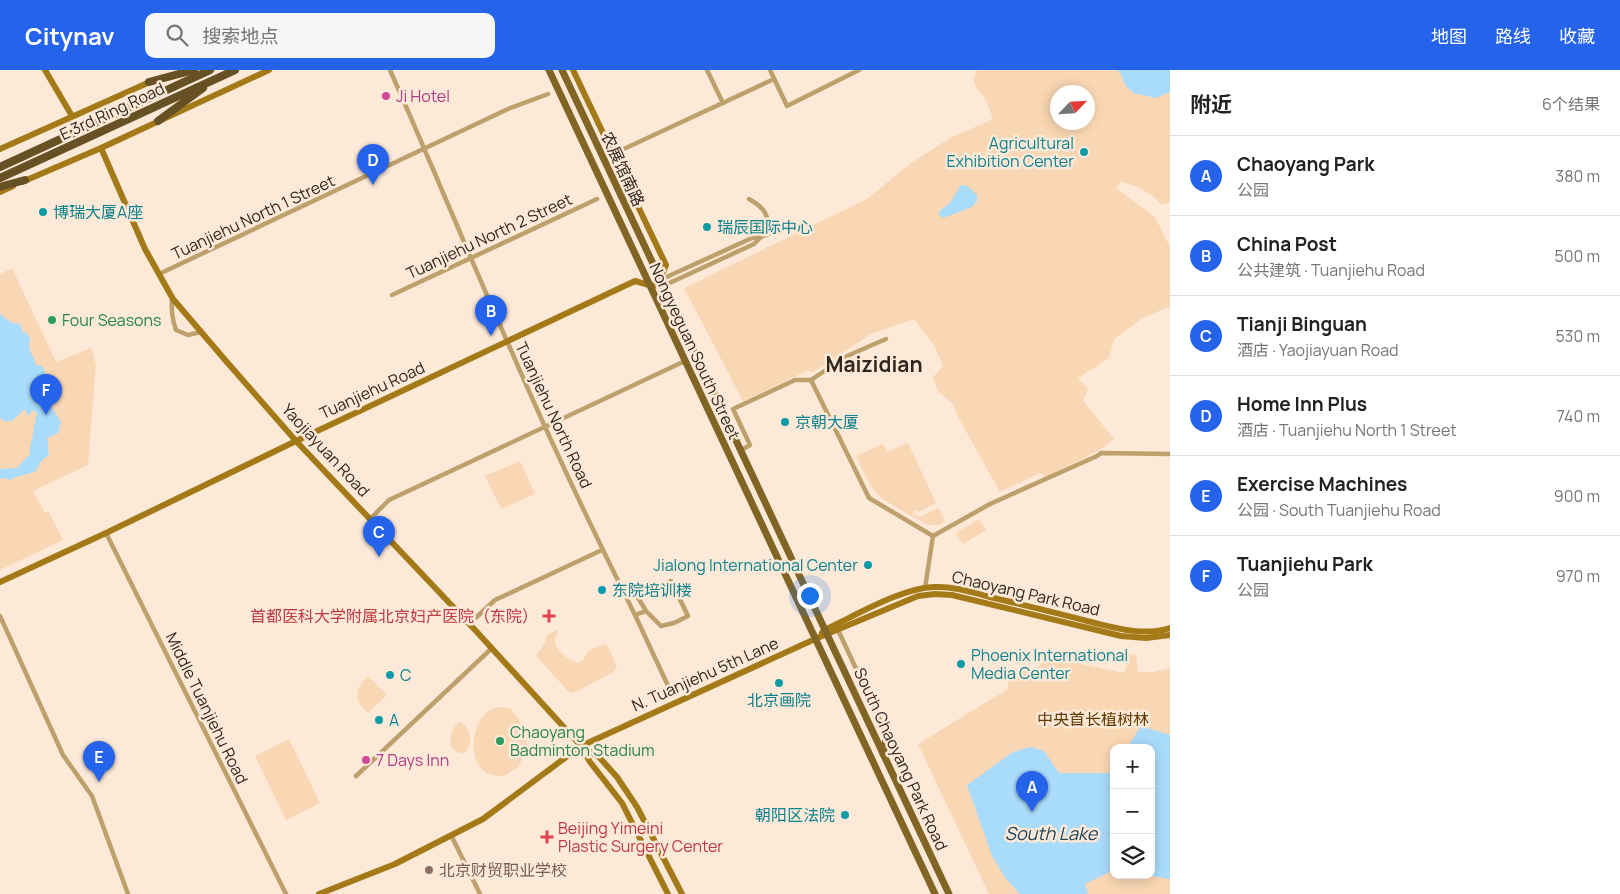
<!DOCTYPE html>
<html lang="zh">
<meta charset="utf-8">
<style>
body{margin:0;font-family:Manrope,"Noto Sans SC",sans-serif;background:#f6f6f6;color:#222}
.controls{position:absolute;right:15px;bottom:15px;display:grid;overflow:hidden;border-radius:10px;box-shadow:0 2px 12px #0003}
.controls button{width:45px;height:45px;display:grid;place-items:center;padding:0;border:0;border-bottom:1px solid #e0e0e0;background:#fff;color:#222;font:25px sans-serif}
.compass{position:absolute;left:1050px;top:15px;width:45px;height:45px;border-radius:50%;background:#fff;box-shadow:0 2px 12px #0003;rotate:65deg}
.you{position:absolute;left:809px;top:525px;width:18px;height:18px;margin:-12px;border:4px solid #fff;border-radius:50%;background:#1a73e8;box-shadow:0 0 0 8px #1a73e833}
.badge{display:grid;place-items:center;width:32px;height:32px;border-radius:50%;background:#2563eb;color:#fff;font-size:16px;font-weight:700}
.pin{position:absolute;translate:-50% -41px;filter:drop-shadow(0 1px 2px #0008)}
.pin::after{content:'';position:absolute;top:26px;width:18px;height:15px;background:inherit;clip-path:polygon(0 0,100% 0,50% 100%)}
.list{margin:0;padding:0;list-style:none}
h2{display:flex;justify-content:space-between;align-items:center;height:65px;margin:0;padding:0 20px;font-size:21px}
h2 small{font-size:16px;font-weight:400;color:#767676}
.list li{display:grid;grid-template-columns:32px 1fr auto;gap:15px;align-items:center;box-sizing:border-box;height:80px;padding:0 20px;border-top:1px solid #e0e0e0}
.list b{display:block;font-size:19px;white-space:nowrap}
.list p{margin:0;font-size:16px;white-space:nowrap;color:#767676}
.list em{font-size:16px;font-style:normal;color:#767676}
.icon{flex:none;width:28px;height:28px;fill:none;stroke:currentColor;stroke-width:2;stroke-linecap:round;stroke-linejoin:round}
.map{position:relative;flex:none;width:1170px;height:824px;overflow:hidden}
header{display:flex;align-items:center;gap:30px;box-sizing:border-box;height:70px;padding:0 25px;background:#2563eb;color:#fff}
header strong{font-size:24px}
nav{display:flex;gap:28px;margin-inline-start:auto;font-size:18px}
.search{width:350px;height:45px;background:#f6f6f6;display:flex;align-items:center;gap:12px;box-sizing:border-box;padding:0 18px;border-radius:10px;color:#767676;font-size:19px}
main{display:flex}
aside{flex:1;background:#fff}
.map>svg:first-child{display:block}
.green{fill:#fad7b4;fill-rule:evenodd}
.water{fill:#a9dbfa}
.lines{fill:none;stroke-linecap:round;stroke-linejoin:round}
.street{stroke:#bda06b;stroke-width:4.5}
.secondary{stroke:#a47a18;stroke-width:6}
.primary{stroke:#826425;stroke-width:7}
.highway{stroke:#675023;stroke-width:8}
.hotel-dot{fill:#d1479c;stroke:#fce9d8;stroke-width:2}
.culture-dot{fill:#0f9aa8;stroke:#fce9d8;stroke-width:2}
.leisure-dot{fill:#2e9e5b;stroke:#fce9d8;stroke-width:2}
.health-dot{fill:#e0444e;stroke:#fce9d8;stroke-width:2}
.education-dot{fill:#8d6e63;stroke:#fce9d8;stroke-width:2}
.labels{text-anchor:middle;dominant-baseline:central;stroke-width:5;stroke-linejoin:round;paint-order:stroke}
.hotel-label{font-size:16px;fill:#b23c85;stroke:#fce9d8;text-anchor:start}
.street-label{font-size:16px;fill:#2f261e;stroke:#fce9d8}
.culture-label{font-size:16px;fill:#0d838f;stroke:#fce9d8;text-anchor:start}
.leisure-label{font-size:16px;fill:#27864d;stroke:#fce9d8;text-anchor:start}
.health-label{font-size:16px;fill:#be3a42;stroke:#fce9d8;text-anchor:end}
.park-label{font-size:16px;fill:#623900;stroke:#fce9d8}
.education-label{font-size:16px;fill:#785e54;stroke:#fce9d8;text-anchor:start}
.water-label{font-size:18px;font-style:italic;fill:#20465b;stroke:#fce9d8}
.district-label{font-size:21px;font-weight:bold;fill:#2f261e;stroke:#fce9d8}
</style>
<header>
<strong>Citynav</strong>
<div class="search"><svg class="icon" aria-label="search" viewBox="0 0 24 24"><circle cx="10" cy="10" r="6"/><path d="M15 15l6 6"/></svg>搜索地点</div>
<nav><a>地图</a><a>路线</a><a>收藏</a></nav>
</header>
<main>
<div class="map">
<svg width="1170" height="824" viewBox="0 0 1170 824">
<rect width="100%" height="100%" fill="#fce9d8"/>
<g class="green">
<path d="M 977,0 L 1170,0 L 1170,132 L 1162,135 C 1150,122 1138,116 1121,112 L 1116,118 L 1155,147 L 1170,177 L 1170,238 L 1168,237 L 1143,248 L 1114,269 L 1109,288 L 1078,308 L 1088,319 L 1083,331 L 1114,369 L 1098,381 L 1046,407 L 1040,403 L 1000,422 L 958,347 L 953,334 L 938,321 L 933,307 L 943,296 L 935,277 L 914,249 L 871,264 L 812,303 L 809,300 L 743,331 L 684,218 L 867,129 L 911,93 L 952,67 L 993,49 C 990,42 988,31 983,26 C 975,15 971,14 977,0 ZM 1058,22 L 1088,22 L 1088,52 L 1058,52 Z"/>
<polygon points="12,198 56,292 91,278 96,295 88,395 33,421 45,443 49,442 63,470 0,500 0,202 1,204"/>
<polygon points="908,373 936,433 919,442 914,440 913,444 920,447 939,438 945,451 939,455 929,455 911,446 881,428 870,415 856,386 883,374 887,382"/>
<polygon points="520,391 535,424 501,439 485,406"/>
<polygon points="979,449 986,460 963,474 956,463"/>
<path d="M 557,560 L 558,562 C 557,564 555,567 555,570 C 554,580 570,591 578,593 L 583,590 L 588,581 L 604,574 L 608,576 L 617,597 L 612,603 L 575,622 L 572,623 L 568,621 L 536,586 L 545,573 L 547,565 Z"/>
<path d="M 1128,584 L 1136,585 L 1138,602 L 1154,602 L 1170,598 L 1170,824 L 989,824 L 918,674 L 1008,619 L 1008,610 L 1028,600 L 1029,602 L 1040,596 L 1040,594 L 1054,586 L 1077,590 L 1077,593 L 1124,603 L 1126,599 ZM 1114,678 L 1151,678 L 1151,805 L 1114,805 Z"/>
<path d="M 368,606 L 387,625 L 368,643 C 353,630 354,619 368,606 Z"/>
<path d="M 498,637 L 510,638 C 522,653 532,668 523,687 C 521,691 520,695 517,698 C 513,701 508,703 504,706 C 500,706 496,706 492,705 C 466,697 470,656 488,641 C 491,639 495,638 498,637 Z"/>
<path d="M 459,652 C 472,656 474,674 464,683 C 446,684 448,661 459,652 Z"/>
<polygon points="289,669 320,733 286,750 255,686"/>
</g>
<g class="water">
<polygon points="1117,0 1170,0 1170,22 1156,28 1133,23 1125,15 1121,4"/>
<polygon points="961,115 967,116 977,125 977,131 972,137 943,148 939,145 939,141 949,134"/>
<path d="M 0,244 L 12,253 L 20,254 L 23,263 L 26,262 L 30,269 L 29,278 L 37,296 L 42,295 L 54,324 C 48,337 55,341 61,352 L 58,363 L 47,368 C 49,374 47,380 49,385 L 41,391 L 36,401 C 27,405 19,405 10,410 L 5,408 L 0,409 L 0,399 L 17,398 L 30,384 C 29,375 32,372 33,364 C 34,357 35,351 37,344 L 33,340 L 28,346 L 25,339 L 12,351 L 4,351 L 0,348 Z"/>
<polygon points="1141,656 1170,665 1170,809 1146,805 1151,805 1151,678 1127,678"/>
<polygon points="1030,677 1044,681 1059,703 1110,703 1114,698 1114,800 1085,814 1088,824 1020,824 1006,809 992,786 967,715 1013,682"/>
</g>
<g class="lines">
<g class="street">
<path d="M 390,0 C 430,90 467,181 507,271 C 547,364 590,455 635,545 L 646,541 L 661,556 L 674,553 L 688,546 L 671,511 L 637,526 L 646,541"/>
<polyline points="707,0 723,33"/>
<polyline points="770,0 787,36 859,0"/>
<polyline points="613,84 774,9"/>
<polyline points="159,204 508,39 548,24"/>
<path d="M 660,210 L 752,168 L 761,167 L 769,164 C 769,145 765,138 749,129"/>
<polyline points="663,216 754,174 761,167"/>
<polyline points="392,225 597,129"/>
<path d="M 172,228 C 171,240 172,249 176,260 L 188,265 L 201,262"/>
<polyline points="886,269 847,286 811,310 869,428 933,466 925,518"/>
<polyline points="740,381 750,375 733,339 795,310 811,310"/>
<polyline points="370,449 389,430 685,291"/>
<polyline points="106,463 286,824"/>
<polyline points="933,466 990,434 1097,386 1101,383 1170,384"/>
<polyline points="635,545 670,620"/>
<polyline points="0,546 63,685 92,726 128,824"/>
<polyline points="469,554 495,530 602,480"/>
<polyline points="838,560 887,665"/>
<polyline points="356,706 491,579"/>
<polyline points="451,765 480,824"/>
</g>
<g class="secondary">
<polyline points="45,0 72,46"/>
<polyline points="573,0 666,195 659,211"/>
<polyline points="101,78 145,179 173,229 226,291 296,371 476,561 581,676 590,692 622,733 668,824"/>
<polyline points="0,79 152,11"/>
<polyline points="22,112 101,78 269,0"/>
<polyline points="0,122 13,116"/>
<polyline points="0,512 106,463 296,371 635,211 649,215 663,216"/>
<path d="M 822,563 L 824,560 C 855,546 901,518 934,517 C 954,516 975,523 994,528 C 1028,536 1061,544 1095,553 C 1119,559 1145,566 1170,558"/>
<polyline points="582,677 599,687 617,707 637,737 682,824"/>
<polyline points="319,824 395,794 483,749 581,676 592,671 815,569 918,526 935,524 952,525 1121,566 1146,568 1170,565"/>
</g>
<g class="primary">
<polyline points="549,0 935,824"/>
<polyline points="562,0 949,824"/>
<polyline points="883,684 887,665"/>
</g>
<g class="highway">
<polyline points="149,12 194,0"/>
<polyline points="158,51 203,18"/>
<polyline points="0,97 210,0"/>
<polyline points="0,108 235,0"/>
<polyline points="0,117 25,110"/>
</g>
</g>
<g class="hotel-dot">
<circle cx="386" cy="26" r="5"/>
<circle cx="366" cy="690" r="5"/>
</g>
<g class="culture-dot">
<circle cx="1084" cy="82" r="5"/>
<circle cx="43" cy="142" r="5"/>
<circle cx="707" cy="157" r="5"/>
<circle cx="785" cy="352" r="5"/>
<circle cx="868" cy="495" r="5"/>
<circle cx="602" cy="520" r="5"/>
<circle cx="961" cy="594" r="5"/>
<circle cx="390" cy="605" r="5"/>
<circle cx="779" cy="613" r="5"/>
<circle cx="379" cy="650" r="5"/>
<circle cx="845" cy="745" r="5"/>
</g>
<g class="leisure-dot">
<circle cx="52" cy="250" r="5"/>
<circle cx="500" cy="671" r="5"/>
</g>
<g class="health-dot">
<path d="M546.5 538.5h5v5h5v5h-5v5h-5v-5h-5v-5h5z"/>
<path d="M544.5 759.5h5v5h5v5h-5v5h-5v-5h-5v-5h5z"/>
</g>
<circle class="education-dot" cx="429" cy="800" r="5"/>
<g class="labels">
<g class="hotel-label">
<text x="396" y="26">Ji Hotel</text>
<text x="376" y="690">7 Days Inn</text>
</g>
<g class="street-label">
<text transform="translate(112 41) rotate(-25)">E 3rd Ring Road</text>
<text transform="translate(623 99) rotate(65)">农展馆南路</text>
<text transform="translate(253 147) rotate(-25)">Tuanjiehu North 1 Street</text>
<text transform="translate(489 166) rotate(-25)">Tuanjiehu North 2 Street</text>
<text transform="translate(695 281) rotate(65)">Nongyeguan South Street</text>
<text transform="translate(372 320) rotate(-25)">Tuanjiehu Road</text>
<text transform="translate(554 345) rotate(65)">Tuanjiehu North Road</text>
<text transform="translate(326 380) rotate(47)">Yaojiayuan Road</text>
<text transform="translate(1026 523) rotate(13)">Chaoyang Park Road</text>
<text transform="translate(705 604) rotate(-24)">N. Tuanjiehu 5th Lane</text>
<text transform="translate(207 638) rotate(64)">Middle Tuanjiehu Road</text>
<text transform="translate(901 689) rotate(65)">South Chaoyang Park Road</text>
</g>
<g class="culture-label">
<text x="1074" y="73" text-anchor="end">Agricultural<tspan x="1074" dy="18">Exhibition Center</tspan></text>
<text x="53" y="142">博瑞大厦A座</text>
<text x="717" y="157">瑞辰国际中心</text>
<text x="795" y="352">京朝大厦</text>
<text x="858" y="495" text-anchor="end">Jialong International Center</text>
<text x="612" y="520">东院培训楼</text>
<text x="971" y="585">Phoenix International<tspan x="971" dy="18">Media Center</tspan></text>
<text x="400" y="605">C</text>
<text x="779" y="630" text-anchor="middle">北京画院</text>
<text x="389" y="650">A</text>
<text x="835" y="745" text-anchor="end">朝阳区法院</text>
</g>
<g class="leisure-label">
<text x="62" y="250">Four Seasons</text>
<text x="510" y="662">Chaoyang<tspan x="510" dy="18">Badminton Stadium</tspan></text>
</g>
<g class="health-label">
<text x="538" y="546">首都医科大学附属北京妇产医院（东院）</text>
<text x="558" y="758" text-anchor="start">Beijing Yimeini<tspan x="558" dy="18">Plastic Surgery Center</tspan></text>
</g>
<g class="park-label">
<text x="1093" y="649">中央首长植树林</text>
</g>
<g class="education-label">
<text x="439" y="800">北京财贸职业学校</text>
</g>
<g class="water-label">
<text x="1051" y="763">South Lake</text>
</g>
<g class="district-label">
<text x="874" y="294">Maizidian</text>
</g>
</g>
</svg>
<div class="controls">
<button>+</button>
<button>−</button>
<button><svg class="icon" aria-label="layers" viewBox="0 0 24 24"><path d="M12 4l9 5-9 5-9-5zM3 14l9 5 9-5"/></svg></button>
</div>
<svg class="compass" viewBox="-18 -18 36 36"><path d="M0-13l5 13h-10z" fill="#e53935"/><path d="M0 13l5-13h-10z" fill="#767676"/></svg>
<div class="you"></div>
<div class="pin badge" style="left:1032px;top:742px">A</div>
<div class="pin badge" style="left:491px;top:266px">B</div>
<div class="pin badge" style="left:379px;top:487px">C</div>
<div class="pin badge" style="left:373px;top:115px">D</div>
<div class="pin badge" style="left:99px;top:712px">E</div>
<div class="pin badge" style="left:46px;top:345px">F</div>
</div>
<aside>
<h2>附近<small>6个结果</small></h2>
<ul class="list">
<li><span class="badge">A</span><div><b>Chaoyang Park</b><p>公园</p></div><em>380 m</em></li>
<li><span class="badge">B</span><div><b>China Post</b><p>公共建筑 · Tuanjiehu Road</p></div><em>500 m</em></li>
<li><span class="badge">C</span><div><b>Tianji Binguan</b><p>酒店 · Yaojiayuan Road</p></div><em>530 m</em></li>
<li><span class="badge">D</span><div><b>Home Inn Plus</b><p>酒店 · Tuanjiehu North 1 Street</p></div><em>740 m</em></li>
<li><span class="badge">E</span><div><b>Exercise Machines</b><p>公园 · South Tuanjiehu Road</p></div><em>900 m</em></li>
<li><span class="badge">F</span><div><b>Tuanjiehu Park</b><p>公园</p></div><em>970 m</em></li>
</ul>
</aside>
</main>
